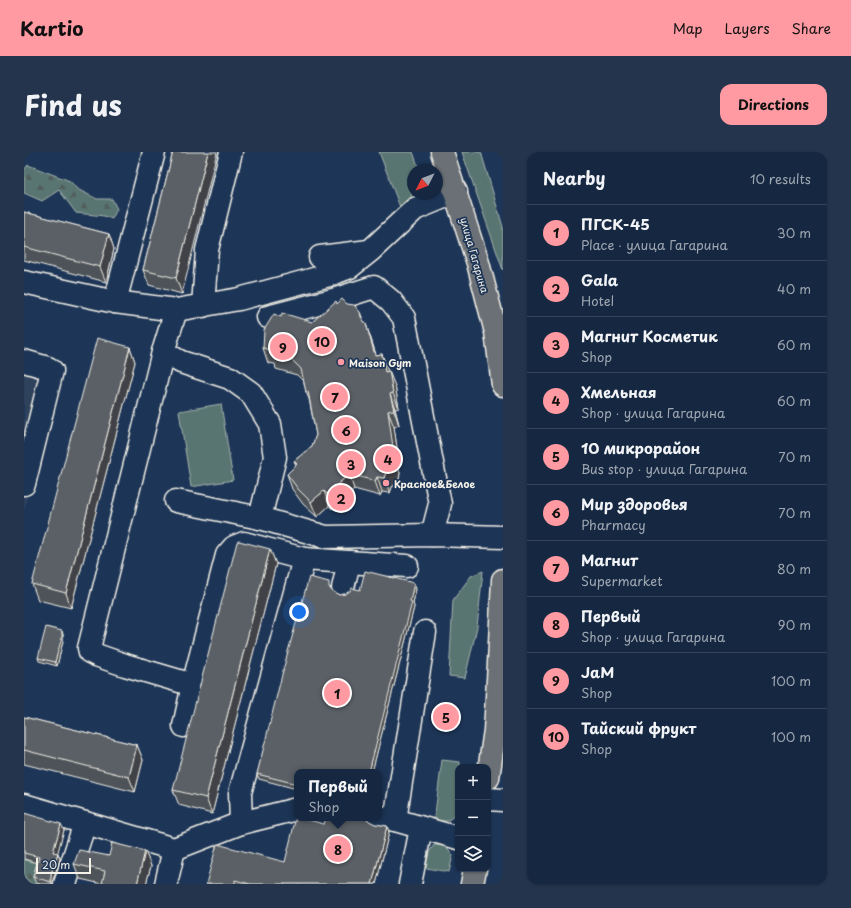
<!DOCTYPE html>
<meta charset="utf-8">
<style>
body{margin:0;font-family:"Playpen Sans",sans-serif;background:#23344c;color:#f1f3f6}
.controls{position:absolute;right:12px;bottom:12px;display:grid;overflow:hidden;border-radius:8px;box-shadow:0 1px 3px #0004}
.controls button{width:36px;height:36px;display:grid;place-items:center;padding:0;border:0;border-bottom:1px solid #35445a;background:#162841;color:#f1f3f6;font:20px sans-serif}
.compass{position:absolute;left:383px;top:12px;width:36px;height:36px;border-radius:50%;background:#162841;box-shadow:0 1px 3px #0004;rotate:228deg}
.scale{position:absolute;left:12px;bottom:10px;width:55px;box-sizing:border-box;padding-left:4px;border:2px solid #f4f1e8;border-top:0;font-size:11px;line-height:14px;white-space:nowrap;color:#f4f1e8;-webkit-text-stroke:3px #1d3557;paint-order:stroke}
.you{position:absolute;left:275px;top:460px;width:14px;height:14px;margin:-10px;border:3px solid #fff;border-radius:50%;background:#1a73e8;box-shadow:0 0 0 6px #1a73e833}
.badge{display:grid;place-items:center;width:26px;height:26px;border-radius:50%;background:#ff9aa2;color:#111;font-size:13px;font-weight:700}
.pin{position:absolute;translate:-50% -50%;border:2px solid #fff;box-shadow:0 1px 4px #0006}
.popup{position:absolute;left:270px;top:617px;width:88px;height:52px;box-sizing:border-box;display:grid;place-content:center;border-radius:8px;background:#162841;filter:drop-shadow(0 1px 3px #0005);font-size:13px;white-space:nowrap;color:#9ea6b1}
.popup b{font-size:15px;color:#f1f3f6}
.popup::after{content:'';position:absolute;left:50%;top:100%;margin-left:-8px;border:8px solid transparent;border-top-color:#162841}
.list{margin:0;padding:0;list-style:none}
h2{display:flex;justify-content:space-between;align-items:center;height:52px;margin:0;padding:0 16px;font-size:17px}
h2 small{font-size:13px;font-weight:400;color:#9ea6b1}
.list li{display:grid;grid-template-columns:26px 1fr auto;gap:12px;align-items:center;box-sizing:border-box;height:56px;padding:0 16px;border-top:1px solid #35445a}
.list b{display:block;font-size:15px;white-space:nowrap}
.list p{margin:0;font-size:13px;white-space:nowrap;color:#9ea6b1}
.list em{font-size:13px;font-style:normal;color:#9ea6b1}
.icon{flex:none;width:22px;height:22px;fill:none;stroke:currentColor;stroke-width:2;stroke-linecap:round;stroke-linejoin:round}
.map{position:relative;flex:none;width:479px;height:732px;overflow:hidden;border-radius:12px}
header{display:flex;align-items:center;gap:24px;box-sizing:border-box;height:56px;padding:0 20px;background:#ff9aa2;color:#111}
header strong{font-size:19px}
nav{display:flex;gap:22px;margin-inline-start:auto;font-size:14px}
.intro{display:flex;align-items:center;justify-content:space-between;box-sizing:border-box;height:96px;padding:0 24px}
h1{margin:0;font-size:28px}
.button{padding:10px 18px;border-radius:12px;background:#ff9aa2;color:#111;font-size:14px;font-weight:700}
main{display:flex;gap:24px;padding:0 24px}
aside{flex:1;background:#162841;border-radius:12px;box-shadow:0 1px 3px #0004}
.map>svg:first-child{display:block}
.built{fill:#2f425c}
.green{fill:#597572;stroke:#a6b3ad}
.forest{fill:url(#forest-firs);stroke:#a6b3ad}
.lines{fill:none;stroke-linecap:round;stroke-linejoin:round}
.minor-casing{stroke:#f4f1e8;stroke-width:25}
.major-casing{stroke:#f4f1e8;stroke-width:25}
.minor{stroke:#1d3557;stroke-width:22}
.major{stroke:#6b6f75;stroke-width:22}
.wall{fill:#4d5358;stroke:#f4f1e8}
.shaded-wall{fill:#3f4347;stroke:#f4f1e8}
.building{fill:#5a6066;stroke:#f4f1e8}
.poi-dot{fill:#ff9aa2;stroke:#1d3557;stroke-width:1.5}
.labels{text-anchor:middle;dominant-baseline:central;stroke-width:3.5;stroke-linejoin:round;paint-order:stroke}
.street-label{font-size:10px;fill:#f4f1e8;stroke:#1d3557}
.poi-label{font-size:10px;font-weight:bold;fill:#f4f1e8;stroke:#1d3557;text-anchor:start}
</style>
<header>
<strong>Kartio</strong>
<nav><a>Map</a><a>Layers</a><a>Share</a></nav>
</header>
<div class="intro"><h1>Find us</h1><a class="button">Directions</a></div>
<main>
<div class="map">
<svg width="479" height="732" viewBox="0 0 479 732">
<defs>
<pattern id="forest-firs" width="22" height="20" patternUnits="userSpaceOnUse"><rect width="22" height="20" fill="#597572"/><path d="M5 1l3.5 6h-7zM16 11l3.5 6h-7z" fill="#515e5c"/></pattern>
</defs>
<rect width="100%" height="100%" fill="#1d3557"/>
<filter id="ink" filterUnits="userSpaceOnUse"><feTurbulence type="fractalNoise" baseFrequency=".025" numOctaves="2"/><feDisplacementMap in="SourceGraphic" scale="8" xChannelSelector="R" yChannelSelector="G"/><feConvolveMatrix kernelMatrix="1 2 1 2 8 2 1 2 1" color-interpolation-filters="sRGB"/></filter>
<g filter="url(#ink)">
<polygon class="built" points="0,204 35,215 0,358"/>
<g class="green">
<polygon points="355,0 389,0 394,14 394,18 389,18 389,39 386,48 376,55"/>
<polygon points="438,0 457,0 479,75 479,118"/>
<polygon points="197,252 209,328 167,335 155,259"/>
<polygon points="459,419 453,475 441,526 425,524 429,448 447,424"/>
<polygon points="418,608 436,610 436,615 434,615 434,661 423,669 410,669"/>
<polygon points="410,693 421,693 429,703 425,720 402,716 405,700"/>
</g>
<g class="forest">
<polygon points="4,13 46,29 53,37 73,47 88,47 93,57 88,67 80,64 52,61 35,38 18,49 0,41 0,18"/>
<polygon points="0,707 17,712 16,732 6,732 2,726 0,727"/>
</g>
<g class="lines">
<g class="minor-casing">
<g id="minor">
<polyline points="296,105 345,99"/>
<polyline points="0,130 91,150 130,0"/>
<polyline points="91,150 152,158 215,147 305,123 326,115 346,99 391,57 432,40"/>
<polyline points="179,154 183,98 207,0"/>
<polyline points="152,158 139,200 65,496 66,500 72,503 101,513 169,533"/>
<polyline points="244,165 309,148 350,135 367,149 380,166 416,352 408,383"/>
<polyline points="139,200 157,210 206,226 227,241 246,272 251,305 236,366"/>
<polyline points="0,209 24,216 28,219 0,332"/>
<polyline points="152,349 236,366 302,385 408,383 479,385"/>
<polyline points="280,407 383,414"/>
<polyline points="319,436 325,410"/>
<polyline points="160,574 169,533 203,403 210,395 220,391 280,407 216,641 217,671"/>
<polyline points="464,647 479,648"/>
<polyline points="0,653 150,697 217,671 273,657"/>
<polyline points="355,665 371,668 434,686"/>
<polyline points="371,668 401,480"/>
<polyline points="41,732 61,671"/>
<polyline points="142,732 150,697"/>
<polyline points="386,732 397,676"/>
</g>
</g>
<g class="major-casing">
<g id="major">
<polyline points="418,0 454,111 472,180 479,233"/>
<polyline points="464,626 471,578 475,511 479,428"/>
<polyline points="448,732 451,717"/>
</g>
</g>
<use href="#minor" class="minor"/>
<use href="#major" class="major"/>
</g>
<g class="wall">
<polygon points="149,0 158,142 125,133 119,118"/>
<polygon points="0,60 85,82 90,97 82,130 0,108"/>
<polygon points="313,152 323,152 336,160 347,187 352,203 358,202 364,220 371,234 375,256 371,257 375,273 370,275 375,310 374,315 376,321 375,327 372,332 368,335 366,341 358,340 356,344 330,337 308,357 305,354 293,365 279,352 268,337 263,322 272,313 270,309 288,294 292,283 285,247 282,240 280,230 273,223 252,217 251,212 244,211 239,196 257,165 288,170"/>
<polygon points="106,195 111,210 47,456 14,448 8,432"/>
<polygon points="246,397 252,412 188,662 155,653 149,638"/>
<polygon points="307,435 307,437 308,439 315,443 321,442 336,438 392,437 389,451 390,455 348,620 273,620 273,637 235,627 233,622"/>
<polygon points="38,479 39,483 39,489 33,514 15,509 14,506"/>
<polygon points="0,565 113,593 119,608 111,640 0,612"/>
<polygon points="0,661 40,678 33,701 36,707 29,728 29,732 16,732 12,731 9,725 13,711 0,707"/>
<polygon points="345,669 351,672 363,674 365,680 352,732 182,732 261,710 300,672"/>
<polygon points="121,699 127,714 122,732 78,732 56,727 50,712 85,704"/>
</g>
<g class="shaded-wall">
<polygon points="184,0 193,0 158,142 152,126"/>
<polygon points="85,82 90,97 82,130 76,115"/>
<polygon points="342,172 347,187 357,218 351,203"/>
<polygon points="106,195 111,210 47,456 42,441"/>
<polygon points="358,202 363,217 367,235 361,220"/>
<polygon points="365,219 371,234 375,256 369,241"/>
<polygon points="366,242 371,257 375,273 370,258"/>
<polygon points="364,259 370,275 375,310 374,315 376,321 375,327 372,332 368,335 366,341 360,326 368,300"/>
<polygon points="325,322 330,337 308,357 303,342"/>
<polygon points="353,325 358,340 356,344 351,329"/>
<polygon points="300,339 305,354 293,365 287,350"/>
<polygon points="246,397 252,412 188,662 182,646"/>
<polygon points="390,431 392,437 389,451 390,455 348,620 345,620"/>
<polygon points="38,479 39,483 39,489 33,514 31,510"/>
<polygon points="113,593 119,608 111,640 105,625"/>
<polygon points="37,672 40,678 32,707 29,700"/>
<polygon points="363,674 365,680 352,732 348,732"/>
<polygon points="121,699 127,714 122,732 113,732"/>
<polygon points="34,701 36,707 29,728 29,732 28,732 27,730 27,722"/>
</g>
<g class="building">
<polygon points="149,0 184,0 152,126 119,118"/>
<polygon points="0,60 85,82 76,115 0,95"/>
<polygon points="318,147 323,152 330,153 336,160 337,165 342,172 351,203 358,202 361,220 365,219 369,241 366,242 370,258 364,259 369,295 368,300 370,305 370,312 367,317 362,320 360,326 353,325 351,329 325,322 303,342 300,339 287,350 274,337 263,322 273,312 270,309 288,294 292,283 284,239 282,240 277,217 268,208 247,202 248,198 239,196 240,178 250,162 257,165 258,161 288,170 312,149 313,152"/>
<polygon points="73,186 106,195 42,441 8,432"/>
<polygon points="215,389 246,397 182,646 149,638 213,390"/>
<polygon points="341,419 390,431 386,449 388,450 345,620 273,620 273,632 233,622 263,503 285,425 305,430 305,435 308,439 315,443 321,442 326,439 328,436 336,438"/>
<polygon points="22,475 38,479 38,485 31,510 14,506"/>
<polygon points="0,565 113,593 105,625 0,598"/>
<polygon points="0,661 37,672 29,700 34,701 27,722 27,730 9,725 15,705 0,701"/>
<polygon points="272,665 273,665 273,666 277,666 300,672 302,666 339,666 343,667 345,669 351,672 363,674 348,732 226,732 211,728 211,732 182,732 193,692 261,710"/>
<polygon points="88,691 121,699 113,732 78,732 81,719 50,712 55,698 85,704"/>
</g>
</g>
<g class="poi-dot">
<circle cx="317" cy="210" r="4"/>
<circle cx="362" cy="331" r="4"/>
</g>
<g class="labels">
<g class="street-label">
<text transform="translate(451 103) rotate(74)">улица Гагарина</text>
</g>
<g class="poi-label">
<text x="325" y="210">Maison Gym</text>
<text x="370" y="331">Красное&amp;Белое</text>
</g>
</g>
</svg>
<div class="controls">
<button>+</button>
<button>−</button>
<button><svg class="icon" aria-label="layers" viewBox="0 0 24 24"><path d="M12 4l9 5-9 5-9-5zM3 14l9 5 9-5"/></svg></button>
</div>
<svg class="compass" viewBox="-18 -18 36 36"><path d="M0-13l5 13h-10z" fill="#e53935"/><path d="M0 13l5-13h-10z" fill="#9ea6b1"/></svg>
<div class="scale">20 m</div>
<div class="you"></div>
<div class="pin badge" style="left:313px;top:541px">1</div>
<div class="pin badge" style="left:317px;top:346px">2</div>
<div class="pin badge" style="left:327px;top:312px">3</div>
<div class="pin badge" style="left:364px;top:307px">4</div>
<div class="pin badge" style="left:422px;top:565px">5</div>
<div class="pin badge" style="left:322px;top:278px">6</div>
<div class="pin badge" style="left:311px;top:245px">7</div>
<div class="pin badge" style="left:314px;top:697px">8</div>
<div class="popup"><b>Первый</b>Shop</div>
<div class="pin badge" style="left:259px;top:195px">9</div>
<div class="pin badge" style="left:298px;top:189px">10</div>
</div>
<aside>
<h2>Nearby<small>10 results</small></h2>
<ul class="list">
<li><span class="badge">1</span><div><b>ПГСК-45</b><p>Place · улица Гагарина</p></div><em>30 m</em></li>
<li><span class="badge">2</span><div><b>Gala</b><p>Hotel</p></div><em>40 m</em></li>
<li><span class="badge">3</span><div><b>Магнит Косметик</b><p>Shop</p></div><em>60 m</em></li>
<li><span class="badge">4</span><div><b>Хмельная</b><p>Shop · улица Гагарина</p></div><em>60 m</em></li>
<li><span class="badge">5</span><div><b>10 микрорайон</b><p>Bus stop · улица Гагарина</p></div><em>70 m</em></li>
<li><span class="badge">6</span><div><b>Мир здоровья</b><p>Pharmacy</p></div><em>70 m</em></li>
<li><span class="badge">7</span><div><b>Магнит</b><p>Supermarket</p></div><em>80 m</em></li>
<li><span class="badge">8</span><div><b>Первый</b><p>Shop · улица Гагарина</p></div><em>90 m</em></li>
<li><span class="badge">9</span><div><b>JaM</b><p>Shop</p></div><em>100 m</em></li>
<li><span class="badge">10</span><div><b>Тайский фрукт</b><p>Shop</p></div><em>100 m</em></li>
</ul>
</aside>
</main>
